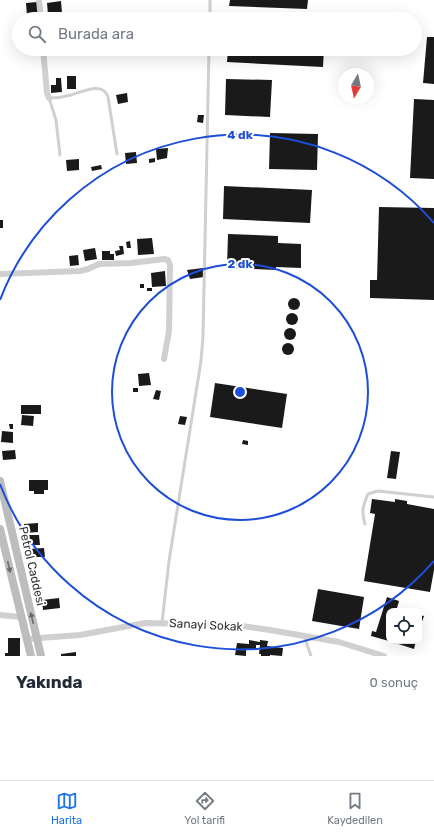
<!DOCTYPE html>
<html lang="tr">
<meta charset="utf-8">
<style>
body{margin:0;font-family:Rubik,sans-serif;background:#f6f6f7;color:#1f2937}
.controls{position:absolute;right:12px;bottom:12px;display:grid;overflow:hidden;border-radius:8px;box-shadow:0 4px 16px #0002}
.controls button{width:36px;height:36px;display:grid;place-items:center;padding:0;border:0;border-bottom:1px solid #e0e1e3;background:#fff;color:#1f2937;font:20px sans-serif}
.compass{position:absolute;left:338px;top:68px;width:36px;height:36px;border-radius:50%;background:#fff;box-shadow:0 4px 16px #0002;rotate:189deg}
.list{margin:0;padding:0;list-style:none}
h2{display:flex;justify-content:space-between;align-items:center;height:52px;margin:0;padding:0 16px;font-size:17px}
h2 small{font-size:13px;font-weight:400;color:#747a83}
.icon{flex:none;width:22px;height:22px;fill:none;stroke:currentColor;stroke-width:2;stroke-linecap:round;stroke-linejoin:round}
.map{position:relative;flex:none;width:434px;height:656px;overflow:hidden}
.search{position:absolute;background:#fff;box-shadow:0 4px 16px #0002;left:12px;right:12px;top:12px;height:44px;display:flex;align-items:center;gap:10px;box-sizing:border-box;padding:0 14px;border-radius:22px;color:#747a83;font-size:15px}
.sheet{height:124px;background:#fff}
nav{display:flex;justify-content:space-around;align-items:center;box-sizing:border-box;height:56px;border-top:1px solid #e0e1e3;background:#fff;font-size:11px;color:#747a83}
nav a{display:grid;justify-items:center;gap:2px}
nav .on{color:#1a73e8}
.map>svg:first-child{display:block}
.building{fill:#1a1a1a}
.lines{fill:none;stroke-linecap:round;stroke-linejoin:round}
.service{stroke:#d0d0d0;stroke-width:3}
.minor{stroke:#d0d0d0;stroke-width:6}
.secondary{stroke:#bdbdbd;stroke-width:8}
.oneway{fill:#6a6a6a}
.ring{fill:none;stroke:#1d4ed8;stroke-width:2}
.labels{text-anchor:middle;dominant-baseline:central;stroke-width:4;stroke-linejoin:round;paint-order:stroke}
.street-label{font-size:12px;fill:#333;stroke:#fff}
.centre{fill:#1d4ed8;stroke:#fff;stroke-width:2}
.ring-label{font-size:12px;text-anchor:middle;font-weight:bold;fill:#1d4ed8;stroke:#fff;stroke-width:4;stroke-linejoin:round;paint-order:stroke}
</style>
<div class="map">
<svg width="434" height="656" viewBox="0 0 434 656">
<rect width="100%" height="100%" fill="#fff"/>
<g class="building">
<polygon points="230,0 308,0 307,9 229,6"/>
<polygon points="61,1 62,13 48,15 47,3"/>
<polygon points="37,2 38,15 27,16 26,3"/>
<polygon points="332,13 337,14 337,18 331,18"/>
<polygon points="415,25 420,25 420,31 415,30"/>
<polygon points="427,37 434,37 434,84 423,83"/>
<rect x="63" y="49" width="8" height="6"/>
<polygon points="228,49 324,49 323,67 227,62"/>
<rect x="67" y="76" width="9" height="13"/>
<polygon points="56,78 61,78 62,92 51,93 51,85 56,85"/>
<polygon points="226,79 272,80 270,117 225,115"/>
<polygon points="127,93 128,102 118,104 116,95"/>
<polygon points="414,99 434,100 434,179 410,178"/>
<polygon points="198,115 204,115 203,123 197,122"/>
<polygon points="270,133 318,134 317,170 269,169"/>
<polygon points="168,148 167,158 157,160 156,149"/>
<polygon points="136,152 137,163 126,164 125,153"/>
<polygon points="155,158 155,162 149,163 149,159"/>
<polygon points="79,159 79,170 67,171 66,160"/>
<polygon points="101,165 102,169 92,171 91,167"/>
<polygon points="224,186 312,190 310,223 223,219"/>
<polygon points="379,207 434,208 434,300 370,298 370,280 377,280"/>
<rect x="0" y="220" width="3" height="8"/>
<polygon points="228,234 278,236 278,243 301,244 301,268 276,267 276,270 227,268"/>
<polygon points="152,238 154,254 138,255 137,239"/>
<polygon points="130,241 131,248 127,248 126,242"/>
<polygon points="119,246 123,246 124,254 116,256 115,251 120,250"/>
<polygon points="95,248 97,259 85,261 83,250"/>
<polygon points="102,251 110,251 110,254 114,254 114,260 102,260"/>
<polygon points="78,255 79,265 70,266 69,256"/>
<polygon points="203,268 204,277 190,279 187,270"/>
<polygon points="165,271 166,286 152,287 151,273"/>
<rect x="140" y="284" width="4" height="4"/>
<rect x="147" y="288" width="5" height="3"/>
<circle cx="294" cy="304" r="6"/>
<circle cx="292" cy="319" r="6"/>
<circle cx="290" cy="334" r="6"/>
<circle cx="288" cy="349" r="6"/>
<polygon points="149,373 151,385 139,386 138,374"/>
<polygon points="215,383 287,394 282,428 210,417"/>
<rect x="133" y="388" width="5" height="4"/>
<polygon points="156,390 161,391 159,400 153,399"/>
<rect x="21" y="405" width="20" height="9"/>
<polygon points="22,415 34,416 33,426 21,425"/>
<polygon points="180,416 187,417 185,425 178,424"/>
<polygon points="9,424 13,424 13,429 10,429"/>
<polygon points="2,431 13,432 13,443 1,442"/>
<polygon points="243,440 248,441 248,445 242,444"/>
<polygon points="15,450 16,459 3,460 2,451"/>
<polygon points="391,451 400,452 396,479 387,478"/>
<polygon points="29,480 48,480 48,490 44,490 44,494 34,494 34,491 29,491"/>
<polygon points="372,499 395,502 395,499 407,501 407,504 434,509 434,570 430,592 364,581 375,514 370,513"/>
<polygon points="38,523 38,532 25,533 24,524"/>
<polygon points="24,535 39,535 40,545 25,545"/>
<polygon points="44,548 45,557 29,557 29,549"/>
<polygon points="318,589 364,597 359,629 312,621"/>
<polygon points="387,597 399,601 397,608 405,611 389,611 389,641 371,636 372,631 376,632"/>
<polygon points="59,598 60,608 43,610 42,600"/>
<polygon points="419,615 424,616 419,630"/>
<polygon points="8,638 20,638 20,656 5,656 5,653 8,653"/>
<polygon points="249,640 260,642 260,640 268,641 267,646 283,648 282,656 270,655 270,656 261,656 261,654 259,654 260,645 256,645 256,650 246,649 246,656 235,655 237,643 249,644"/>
<polygon points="389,641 416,641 414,649"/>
<polygon points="76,652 76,656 61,656 61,654"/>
</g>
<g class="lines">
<g class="service">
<polyline points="210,19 210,0"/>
<path d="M 60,155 L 56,120 L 49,98 C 57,98 64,97 71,95 C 82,92 103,81 108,97 L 117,154"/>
<path d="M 365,524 C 361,511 363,506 368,494 L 378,491 L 434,497"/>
<polyline points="162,623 169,561 201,361 203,336 209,49"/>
<polyline points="304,636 311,656"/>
</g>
<g class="minor">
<polyline points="39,0 41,19"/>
<polyline points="43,49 47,93 49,98"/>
<polyline points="0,274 80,271 88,269 99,264 131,263 164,259 168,260 170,265 169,331 164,359"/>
<polyline points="0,615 21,617"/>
<polyline points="26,639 80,635 145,623 235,625 270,630 339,642 384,656"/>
</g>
<g class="secondary">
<polyline points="0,481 41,656"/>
<polyline points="0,529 31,656"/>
</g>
</g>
<defs><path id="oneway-solid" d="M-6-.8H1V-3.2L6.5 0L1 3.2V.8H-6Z"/></defs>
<g class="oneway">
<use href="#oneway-solid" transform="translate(9 567) rotate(76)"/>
<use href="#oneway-solid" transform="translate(32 618) rotate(-103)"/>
</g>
<g class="ring">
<circle cx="240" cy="392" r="128"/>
<path d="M434 561A257 257 0 0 1 0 484M0 300A257 257 0 0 1 434 223"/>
</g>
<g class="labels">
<g class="street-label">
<text transform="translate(32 566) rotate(77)">Petrol Caddesi</text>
<text transform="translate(206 625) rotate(3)">Sanayi Sokak</text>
</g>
</g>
<circle cx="240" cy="392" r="6" class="centre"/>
<g class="ring-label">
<text x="240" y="139">4 dk</text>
<text x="240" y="268">2 dk</text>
</g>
</svg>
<div class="controls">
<button><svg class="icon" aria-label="locate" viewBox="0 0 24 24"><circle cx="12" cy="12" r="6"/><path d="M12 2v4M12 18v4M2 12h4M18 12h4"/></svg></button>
</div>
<svg class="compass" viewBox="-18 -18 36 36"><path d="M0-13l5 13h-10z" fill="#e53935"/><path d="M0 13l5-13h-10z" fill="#747a83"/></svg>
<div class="search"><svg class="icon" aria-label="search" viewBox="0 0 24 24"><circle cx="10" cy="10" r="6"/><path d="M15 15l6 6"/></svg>Burada ara</div>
</div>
<section class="sheet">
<h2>Yakında<small>0 sonuç</small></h2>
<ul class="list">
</ul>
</section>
<nav>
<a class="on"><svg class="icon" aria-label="map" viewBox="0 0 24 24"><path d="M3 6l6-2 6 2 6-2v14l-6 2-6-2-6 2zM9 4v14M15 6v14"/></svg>Harita</a>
<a><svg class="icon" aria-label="directions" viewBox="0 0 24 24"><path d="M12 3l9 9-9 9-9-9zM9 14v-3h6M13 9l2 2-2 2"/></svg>Yol tarifi</a>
<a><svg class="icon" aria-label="saved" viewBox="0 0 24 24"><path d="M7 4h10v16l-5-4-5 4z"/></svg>Kaydedilen</a>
</nav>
